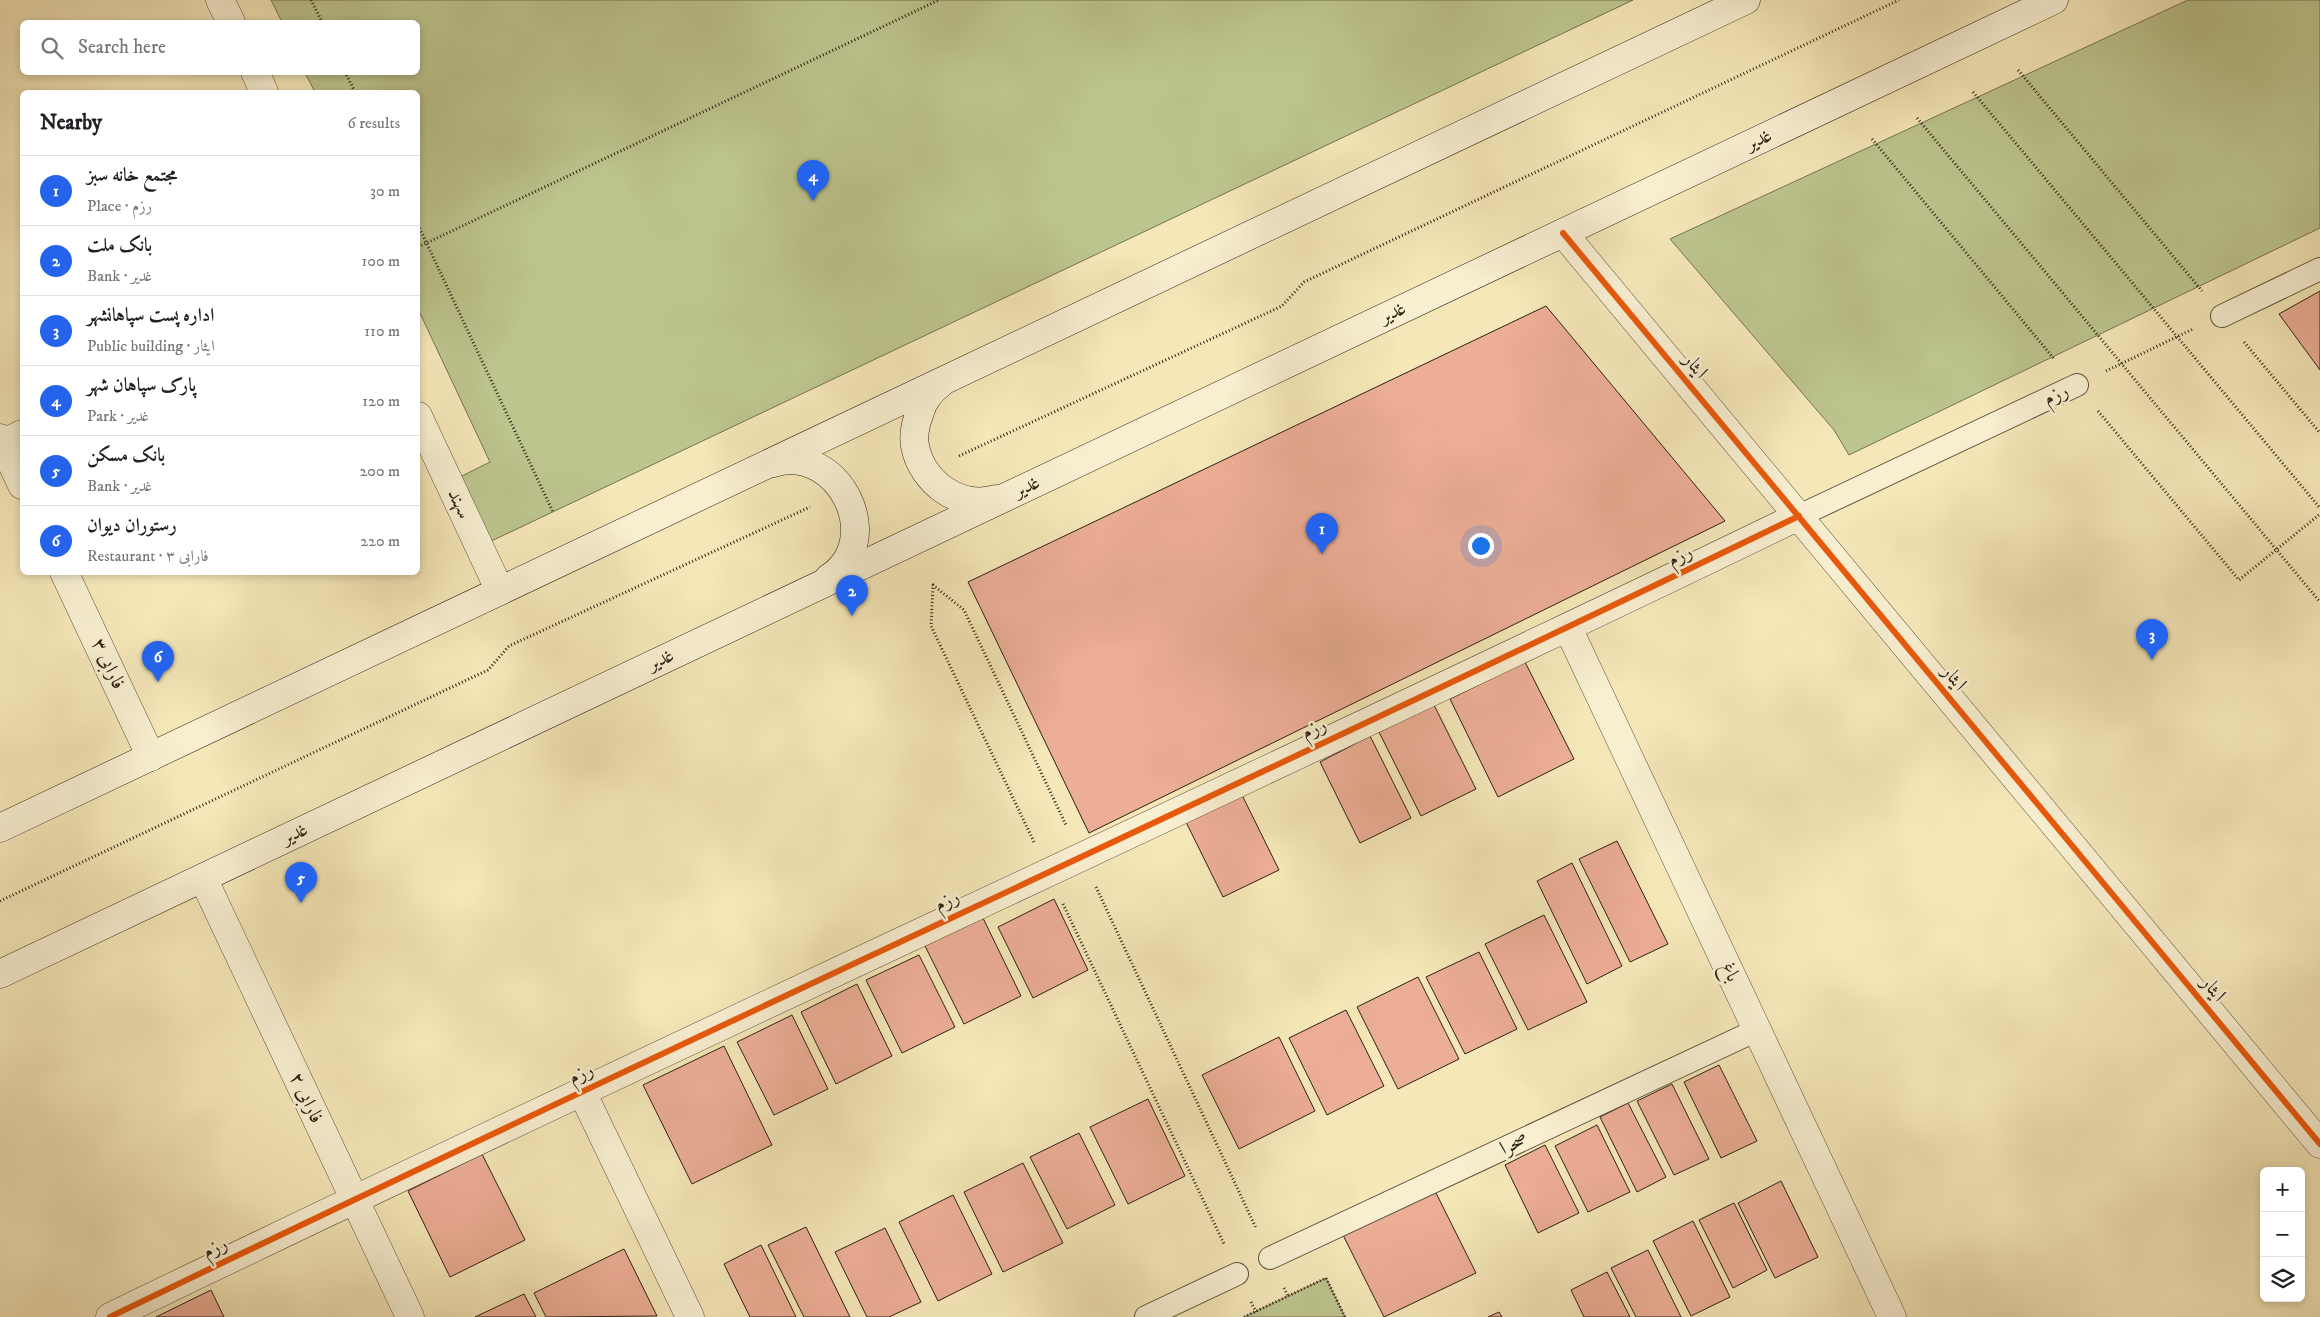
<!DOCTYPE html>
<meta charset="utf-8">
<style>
body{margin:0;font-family:"IM FELL DW Pica",Amiri,serif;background:#f2f2f2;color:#202124}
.controls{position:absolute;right:15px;bottom:15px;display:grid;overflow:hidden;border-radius:8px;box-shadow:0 2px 8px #0003}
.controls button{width:45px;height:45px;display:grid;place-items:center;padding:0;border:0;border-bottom:1px solid #e0e0e0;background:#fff;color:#202124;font:25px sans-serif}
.you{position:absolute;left:1480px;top:545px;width:18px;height:18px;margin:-12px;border:4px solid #fff;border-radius:50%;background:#1a73e8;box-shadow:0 0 0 8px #1a73e833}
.badge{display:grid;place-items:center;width:32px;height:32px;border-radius:50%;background:#2563eb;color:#fff;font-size:16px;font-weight:700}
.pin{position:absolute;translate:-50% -41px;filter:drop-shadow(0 1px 2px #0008)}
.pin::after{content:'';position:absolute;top:26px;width:18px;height:15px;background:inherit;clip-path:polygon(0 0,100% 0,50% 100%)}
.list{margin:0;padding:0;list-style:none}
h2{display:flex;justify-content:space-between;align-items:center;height:65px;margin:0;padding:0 20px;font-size:21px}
h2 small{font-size:16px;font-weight:400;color:#757577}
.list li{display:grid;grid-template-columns:32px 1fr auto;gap:15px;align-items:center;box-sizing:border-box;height:70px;padding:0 20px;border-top:1px solid #e0e0e0}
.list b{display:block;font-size:19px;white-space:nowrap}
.list p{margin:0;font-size:16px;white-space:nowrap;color:#757577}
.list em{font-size:16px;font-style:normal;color:#757577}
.icon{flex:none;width:28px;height:28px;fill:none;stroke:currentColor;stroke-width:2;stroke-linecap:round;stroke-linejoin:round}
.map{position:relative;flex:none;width:2320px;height:1317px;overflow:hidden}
.search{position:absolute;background:#fff;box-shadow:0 2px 8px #0003;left:20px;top:20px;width:400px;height:55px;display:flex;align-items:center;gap:12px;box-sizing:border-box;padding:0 18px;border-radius:8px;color:#757577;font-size:19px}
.panel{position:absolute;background:#fff;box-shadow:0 2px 8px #0003;left:20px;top:90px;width:400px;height:485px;border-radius:8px}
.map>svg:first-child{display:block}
.green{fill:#bdc58e;stroke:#757351}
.building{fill:#ecae96;stroke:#2d2114}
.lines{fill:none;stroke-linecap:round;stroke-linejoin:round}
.service-casing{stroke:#5f523d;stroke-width:24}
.minor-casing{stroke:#5f523d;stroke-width:29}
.tertiary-casing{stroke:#5f523d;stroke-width:29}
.secondary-casing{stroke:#2d2114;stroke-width:29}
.path{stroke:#2d2114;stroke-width:3;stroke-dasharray:1 2.5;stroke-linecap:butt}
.service{stroke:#f8efd1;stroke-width:22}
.minor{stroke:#f8efd1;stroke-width:28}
.tertiary{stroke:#f8efd1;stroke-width:28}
.secondary{stroke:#f8efd1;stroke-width:28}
.cycleway-casing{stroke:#f8efd1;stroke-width:9}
.cycleway{stroke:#e8590c;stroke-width:6}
.labels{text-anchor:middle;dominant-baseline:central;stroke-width:5;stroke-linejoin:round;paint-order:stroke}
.street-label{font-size:20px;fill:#2d2114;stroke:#f8efd1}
</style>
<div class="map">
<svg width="2320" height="1317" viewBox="0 0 2320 1317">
<rect width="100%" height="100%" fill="#f5e7b8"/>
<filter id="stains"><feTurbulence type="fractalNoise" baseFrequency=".004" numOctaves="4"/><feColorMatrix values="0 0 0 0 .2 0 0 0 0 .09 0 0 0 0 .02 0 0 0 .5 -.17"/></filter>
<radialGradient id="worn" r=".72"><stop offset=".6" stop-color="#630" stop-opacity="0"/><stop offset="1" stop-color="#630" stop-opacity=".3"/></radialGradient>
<g class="green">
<polygon points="271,0 1633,0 483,545 452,481 490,462 418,309 418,92 315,92 305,73 418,72 418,22 282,22"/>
<polygon points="2188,0 2320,0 2320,228 1849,455 1834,430 1670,239"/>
<polygon points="1326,1278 1345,1317 1244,1317"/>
</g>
<g class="building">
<polygon points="2320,291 2320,370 2279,314"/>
<polygon points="1546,306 1725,521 1089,833 968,582"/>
<polygon points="1525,662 1574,759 1498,797 1450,699"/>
<polygon points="1434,705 1476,789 1421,816 1379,732"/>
<polygon points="1370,736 1411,818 1360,843 1320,762"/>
<polygon points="1242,795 1279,870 1223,897 1186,822"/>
<polygon points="1617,841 1668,944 1630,962 1579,859"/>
<polygon points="1572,863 1622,966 1587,984 1537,881"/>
<polygon points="1054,899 1088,970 1033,998 998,927"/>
<polygon points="1544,915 1587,1002 1528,1030 1485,944"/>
<polygon points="982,916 1021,996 964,1024 924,944"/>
<polygon points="1479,952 1517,1029 1465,1054 1426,977"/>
<polygon points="919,955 955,1027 902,1053 866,980"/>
<polygon points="1418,977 1459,1059 1398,1089 1357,1007"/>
<polygon points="857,984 892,1056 836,1084 801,1012"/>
<polygon points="1346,1010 1384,1086 1327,1115 1289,1038"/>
<polygon points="792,1015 828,1089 774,1115 737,1042"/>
<polygon points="1279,1037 1315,1111 1239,1149 1202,1075"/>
<polygon points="724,1046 772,1145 692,1184 643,1085"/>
<polygon points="1719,1065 1757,1141 1721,1158 1684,1082"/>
<polygon points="1672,1084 1709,1159 1674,1175 1637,1101"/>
<polygon points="1148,1099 1185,1176 1128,1204 1090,1127"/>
<polygon points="1628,1103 1666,1177 1637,1192 1600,1117"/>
<polygon points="1597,1125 1630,1192 1588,1212 1555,1146"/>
<polygon points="1079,1133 1115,1205 1067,1229 1030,1157"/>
<polygon points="1545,1145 1579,1213 1538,1233 1505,1165"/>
<polygon points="482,1154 525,1240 450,1277 408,1191"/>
<polygon points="1023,1163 1063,1243 1003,1272 964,1192"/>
<polygon points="1781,1181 1818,1257 1775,1278 1738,1203"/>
<polygon points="1435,1191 1476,1273 1384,1317 1343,1235"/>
<polygon points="953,1195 992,1274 938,1301 899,1222"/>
<polygon points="1734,1203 1767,1270 1733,1288 1699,1220"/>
<polygon points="1693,1221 1730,1297 1691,1316 1653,1241"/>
<polygon points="806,1227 850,1317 804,1317 768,1245"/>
<polygon points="885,1228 921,1302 889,1317 867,1317 835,1252"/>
<polygon points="761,1245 796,1317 750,1317 724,1264"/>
<polygon points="624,1249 657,1316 546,1317 534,1293"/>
<polygon points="1648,1250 1681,1317 1636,1317 1611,1268"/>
<polygon points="1607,1272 1630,1317 1584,1317 1571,1290"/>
<polygon points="211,1290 224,1317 156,1317"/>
<polygon points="524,1294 536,1317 475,1317"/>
<polygon points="1499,1312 1502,1317 1488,1317"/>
</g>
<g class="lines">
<g class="service-casing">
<g id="service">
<polyline points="2222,316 2320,269"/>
<polyline points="1799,516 2077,385"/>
<polyline points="1270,1258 1757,1030"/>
<polyline points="1146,1317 1237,1274"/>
</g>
</g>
<g class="minor-casing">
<g id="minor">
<polyline points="0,445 22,434"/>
<polyline points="1568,628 1892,1317"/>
<polyline points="582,1092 690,1317"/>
<path d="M 110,1317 C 671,1045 1238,788 1799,516"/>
</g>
</g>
<g class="tertiary-casing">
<g id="tertiary">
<polyline points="220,0 231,22"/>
<polyline points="255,72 264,92"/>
<polyline points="1563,233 2320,1144"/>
<polyline points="418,416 500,591"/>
<polyline points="0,438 22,485"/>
<polyline points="64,572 151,757"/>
<polyline points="203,878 410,1317"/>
</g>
</g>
<g class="secondary-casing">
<g id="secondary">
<path d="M 940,384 C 931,390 923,401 920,412 C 916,422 913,435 915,446 C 922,482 959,510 996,499"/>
<path d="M 773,463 C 839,443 887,540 829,578"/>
<polyline points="0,828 1746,0"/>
<polyline points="0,974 2054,0"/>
</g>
</g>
<g class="path">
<polyline points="311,0 322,22"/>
<polyline points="2018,70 2202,291"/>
<polyline points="345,72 355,92"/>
<polyline points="1973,92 2320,508"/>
<polyline points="1917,118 2320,602"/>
<polyline points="1872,139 2055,360"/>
<polyline points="418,225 553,512"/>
<polyline points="418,247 939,0"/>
<polyline points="2244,342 2320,433"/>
<polyline points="2106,371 2193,329"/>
<polyline points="2098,411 2239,580 2320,514"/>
<polyline points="959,456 1282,306 1304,282 1899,0"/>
<polyline points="1034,842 931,626 933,585 964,610 1066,825"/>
<polyline points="1096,887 1256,1228"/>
<polyline points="0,901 488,670 509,646 810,507"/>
<polyline points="1063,904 1224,1244"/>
<polyline points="1284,1288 1288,1296"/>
<polyline points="1251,1302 1256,1312"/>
<polyline points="1244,1317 1326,1278 1345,1317"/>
</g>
<use href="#service" class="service"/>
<use href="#minor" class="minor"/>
<use href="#tertiary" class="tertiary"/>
<use href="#secondary" class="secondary"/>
<g class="cycleway-casing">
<g id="cycleway">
<polyline points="1563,233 2320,1144"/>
<path d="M 110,1317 C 671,1045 1238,788 1799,516"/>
</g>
</g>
<use href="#cycleway" class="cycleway"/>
</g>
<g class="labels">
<g class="street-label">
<text transform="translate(1759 140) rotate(-25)">غدیر</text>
<text transform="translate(1393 313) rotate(-25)">غدیر</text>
<text transform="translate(1695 366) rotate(50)">ایثار</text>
<text transform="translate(2056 395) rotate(-25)">رزم</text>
<text transform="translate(1027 487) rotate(-25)">غدیر</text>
<text transform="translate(459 504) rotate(65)">سهند</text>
<text transform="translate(1680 556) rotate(-26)">رزم</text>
<text transform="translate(661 660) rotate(-25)">غدیر</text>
<text transform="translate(108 664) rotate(65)">فارابی ۳</text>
<text transform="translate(1954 678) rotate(50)">ایثار</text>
<text transform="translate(1314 729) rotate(-25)">رزم</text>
<text transform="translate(295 834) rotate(-25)">غدیر</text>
<text transform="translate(947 901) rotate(-25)">رزم</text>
<text transform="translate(1730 972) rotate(65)">باغ</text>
<text transform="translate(2213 989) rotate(50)">ایثار</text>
<text transform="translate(581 1074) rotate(-25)">رزم</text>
<text transform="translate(306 1098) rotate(65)">فارابی ۲</text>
<text transform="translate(1514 1144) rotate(-25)">صحرا</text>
<text transform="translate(215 1248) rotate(-26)">رزم</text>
</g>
</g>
<rect width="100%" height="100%" filter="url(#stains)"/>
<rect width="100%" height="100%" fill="url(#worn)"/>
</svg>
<div class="controls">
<button>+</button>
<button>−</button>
<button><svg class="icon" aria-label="layers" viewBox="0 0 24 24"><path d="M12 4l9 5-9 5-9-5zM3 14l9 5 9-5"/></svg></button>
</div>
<div class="you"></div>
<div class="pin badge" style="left:1322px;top:554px">1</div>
<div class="pin badge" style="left:852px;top:616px">2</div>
<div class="pin badge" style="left:2152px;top:660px">3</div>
<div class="pin badge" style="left:813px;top:201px">4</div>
<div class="pin badge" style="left:301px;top:903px">5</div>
<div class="pin badge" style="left:158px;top:682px">6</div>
<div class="search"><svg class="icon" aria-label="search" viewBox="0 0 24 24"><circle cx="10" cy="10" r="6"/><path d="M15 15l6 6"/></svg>Search here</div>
<section class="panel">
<h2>Nearby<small>6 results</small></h2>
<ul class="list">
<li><span class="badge">1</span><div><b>مجتمع خانه سبز</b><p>Place · رزم</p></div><em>30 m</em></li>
<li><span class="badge">2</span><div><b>بانک ملت</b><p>Bank · غدیر</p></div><em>100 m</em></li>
<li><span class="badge">3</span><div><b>اداره پست سپاهانشهر</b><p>Public building · ایثار</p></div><em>110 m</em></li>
<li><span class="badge">4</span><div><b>پارک سپاهان شهر</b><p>Park · غدیر</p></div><em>120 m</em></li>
<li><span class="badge">5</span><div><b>بانک مسکن</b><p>Bank · غدیر</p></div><em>200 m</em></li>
<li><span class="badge">6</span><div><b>رستوران دیوان</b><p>Restaurant · فارابی ۳</p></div><em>220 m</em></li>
</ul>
</section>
</div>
